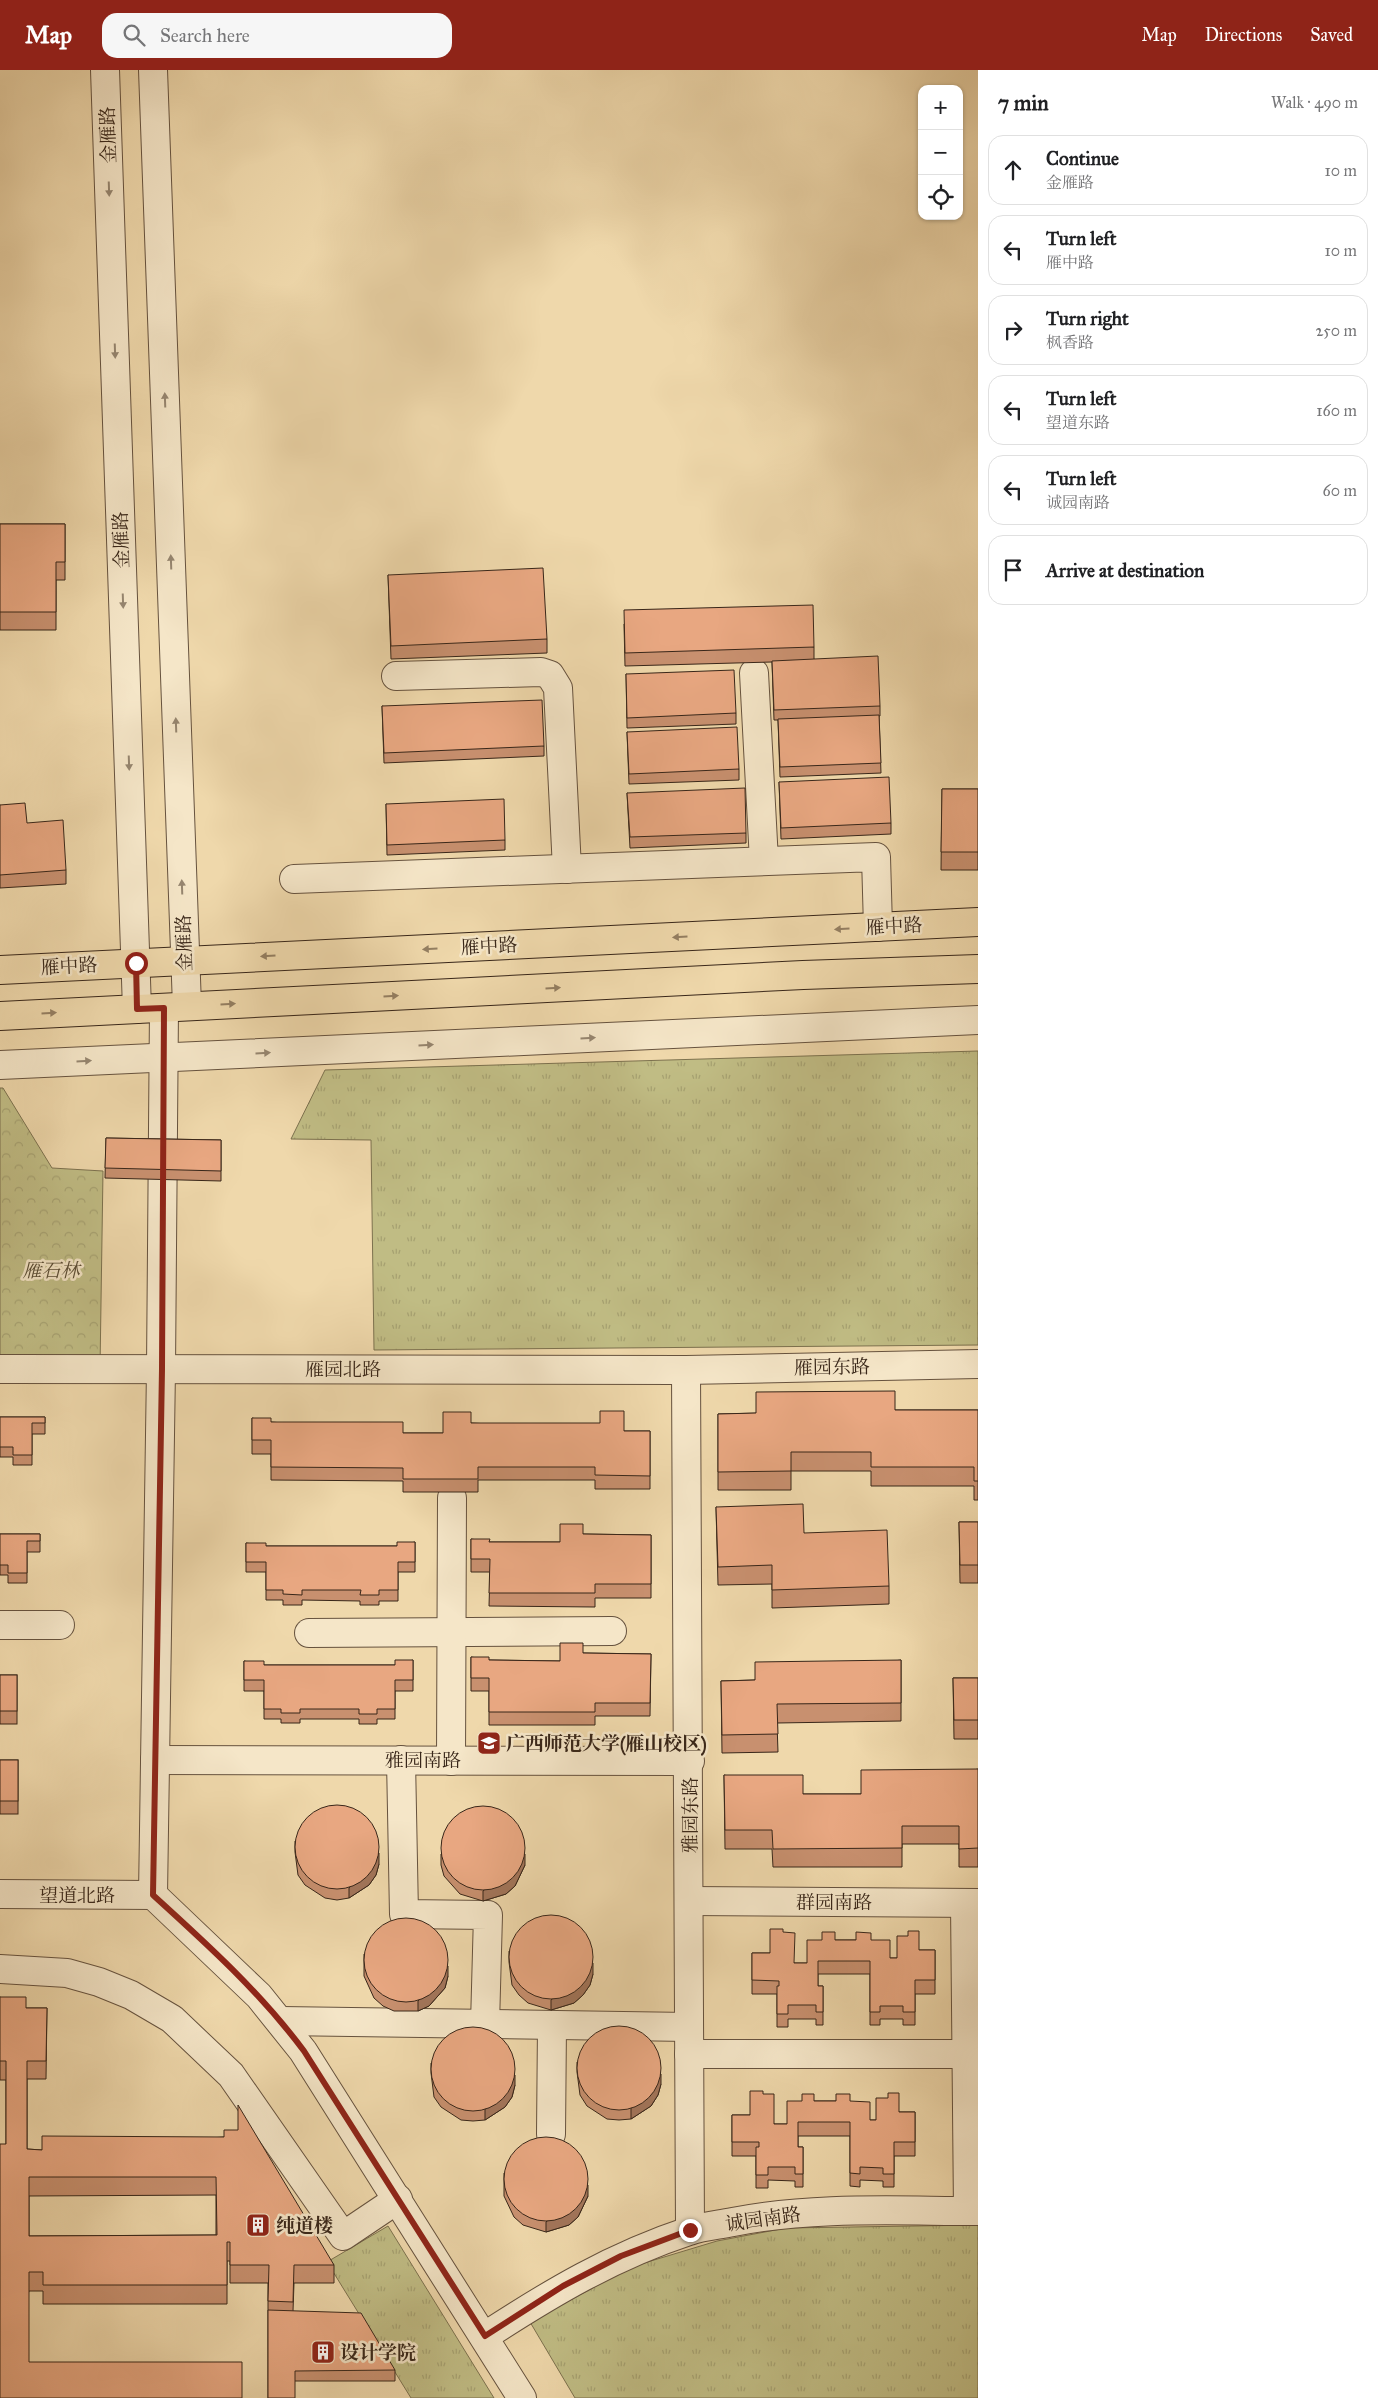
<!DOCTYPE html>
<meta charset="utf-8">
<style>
body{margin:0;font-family:"IM FELL Great Primer","Noto Serif SC",serif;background:#f6f6f6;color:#202124}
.controls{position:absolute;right:15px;top:15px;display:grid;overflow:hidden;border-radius:10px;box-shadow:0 1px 4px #0004}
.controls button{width:45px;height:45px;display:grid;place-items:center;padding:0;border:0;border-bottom:1px solid #e0e0e0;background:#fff;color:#202124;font:25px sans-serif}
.stop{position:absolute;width:15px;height:15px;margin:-11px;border:4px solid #8f2418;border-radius:50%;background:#fff}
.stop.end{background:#8f2418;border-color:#fff;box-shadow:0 1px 5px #0008}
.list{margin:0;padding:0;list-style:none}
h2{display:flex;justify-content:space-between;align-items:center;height:65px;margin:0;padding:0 20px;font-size:21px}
h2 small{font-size:16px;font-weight:400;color:#757577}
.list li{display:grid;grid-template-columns:32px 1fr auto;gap:15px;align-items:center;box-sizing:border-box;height:70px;margin:0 10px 10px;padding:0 10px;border:1px solid #e0e0e0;border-radius:15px}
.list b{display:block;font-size:19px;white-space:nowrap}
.list p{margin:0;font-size:16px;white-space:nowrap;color:#757577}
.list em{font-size:16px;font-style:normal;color:#757577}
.icon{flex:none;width:28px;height:28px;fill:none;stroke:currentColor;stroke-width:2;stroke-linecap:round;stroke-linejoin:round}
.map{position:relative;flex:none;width:978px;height:2328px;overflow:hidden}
header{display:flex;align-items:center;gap:30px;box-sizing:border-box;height:70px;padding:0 25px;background:#8f2418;color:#fff}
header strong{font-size:24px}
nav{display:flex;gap:28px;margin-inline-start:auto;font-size:18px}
.search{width:350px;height:45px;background:#f6f6f6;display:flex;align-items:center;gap:12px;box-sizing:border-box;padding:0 18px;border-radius:15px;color:#757577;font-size:19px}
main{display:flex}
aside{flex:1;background:#fff}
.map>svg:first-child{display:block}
.grass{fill:url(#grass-tufts);stroke:#7c714e}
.forest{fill:url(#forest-crowns);stroke:#7c714e}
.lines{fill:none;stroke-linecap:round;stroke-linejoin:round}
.minor-casing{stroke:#66523e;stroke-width:30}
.major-casing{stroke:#382619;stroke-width:30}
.minor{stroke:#f5e6c8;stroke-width:28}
.major{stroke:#efd8ab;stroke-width:28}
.wall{fill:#c8906f;stroke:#382619;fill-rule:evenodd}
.shaded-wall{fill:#a2755a;stroke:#382619}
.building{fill:#e8a781;stroke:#382619;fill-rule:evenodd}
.oneway{fill:#968670}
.oneway2{fill:#947f62}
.route{stroke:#8f2418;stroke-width:6}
.labels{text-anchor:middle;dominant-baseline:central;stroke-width:5;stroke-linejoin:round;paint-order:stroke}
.street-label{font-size:19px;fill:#382619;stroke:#f5e6c8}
.park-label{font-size:19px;font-style:italic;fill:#5a4c34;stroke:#f5e6c8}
.poi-label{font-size:19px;font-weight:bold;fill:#382619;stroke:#f5e6c8;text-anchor:start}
</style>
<header>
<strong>Map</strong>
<div class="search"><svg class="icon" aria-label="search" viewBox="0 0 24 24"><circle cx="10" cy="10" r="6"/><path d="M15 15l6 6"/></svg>Search here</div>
<nav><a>Map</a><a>Directions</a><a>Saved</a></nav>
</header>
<main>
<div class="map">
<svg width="978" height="2328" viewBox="0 0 978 2328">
<defs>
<pattern id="grass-tufts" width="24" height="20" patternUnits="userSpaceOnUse" patternTransform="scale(1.25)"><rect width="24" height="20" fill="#c0bc84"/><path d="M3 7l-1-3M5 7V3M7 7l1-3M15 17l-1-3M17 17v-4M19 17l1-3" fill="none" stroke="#a6a171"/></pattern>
<pattern id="forest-crowns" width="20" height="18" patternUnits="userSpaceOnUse" patternTransform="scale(1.25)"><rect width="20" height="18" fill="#c0bc84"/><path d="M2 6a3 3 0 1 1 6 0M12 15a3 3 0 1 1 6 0" fill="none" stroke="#a6a171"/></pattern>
</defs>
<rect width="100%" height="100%" fill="#efd8ab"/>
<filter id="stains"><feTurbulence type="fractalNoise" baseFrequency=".004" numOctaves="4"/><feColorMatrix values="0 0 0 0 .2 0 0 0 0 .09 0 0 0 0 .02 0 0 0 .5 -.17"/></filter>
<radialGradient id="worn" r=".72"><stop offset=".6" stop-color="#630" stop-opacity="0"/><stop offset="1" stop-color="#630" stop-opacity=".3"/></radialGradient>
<g class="grass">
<polygon points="978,981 978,1275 374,1280 371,1070 291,1069 325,1000"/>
<polygon points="978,2155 978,2328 575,2328 530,2252 631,2197 717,2171 786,2158"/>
<polygon points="388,2156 494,2328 411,2328 327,2192"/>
</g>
<polygon class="forest" points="0,1018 3,1018 52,1098 103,1101 100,1299 0,1299"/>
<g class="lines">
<g class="minor-casing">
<g id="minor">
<polyline points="105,0 137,939"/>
<polyline points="153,0 187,936"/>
<polyline points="754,603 764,791"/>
<polyline points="396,606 541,602 550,605 558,618 567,799"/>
<polyline points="294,809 876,787 878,857"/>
<polyline points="0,995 978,950"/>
<polyline points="0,1299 686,1300 978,1294"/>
<polyline points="686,1300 690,2160"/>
<polyline points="0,1555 60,1555"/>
<polyline points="309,1563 612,1561"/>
<polyline points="155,1690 690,1691"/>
<polyline points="401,1690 404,1844 488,1845 485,1954"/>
<polyline points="451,1691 452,1428"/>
<polyline points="0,1824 153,1825"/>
<polyline points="153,1825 161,1299 164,938"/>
<polyline points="153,1825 259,1926 303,1981 522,2328"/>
<polyline points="690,1831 978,1833"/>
<polyline points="965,1833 968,2141"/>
<polyline points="0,1899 67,1903 99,1912 131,1925 172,1949 231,2005 343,2166 398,2129"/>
<polyline points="281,1951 689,1957"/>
<polyline points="689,1984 978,1984"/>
<polyline points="551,2064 552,1955"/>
<path d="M 485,2266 C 551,2223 613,2186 689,2161 C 703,2156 719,2155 733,2152 C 814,2136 896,2141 978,2141"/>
</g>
</g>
<g class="major-casing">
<g id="major">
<polyline points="0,900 978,852"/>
<polyline points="0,946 803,905 978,899"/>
</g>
</g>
<use href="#minor" class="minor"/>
<use href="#major" class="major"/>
</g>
<g class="wall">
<polygon points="0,454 65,454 65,510 56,510 56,560 0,560"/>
<polygon points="388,505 547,569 547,583 391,589"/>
<polygon points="624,554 814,577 814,589 880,636 880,646 879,646 881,703 780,707 778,650 774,650 772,592 625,596"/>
<polygon points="626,604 736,643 736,654 627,658"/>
<polygon points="382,636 544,676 544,686 384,693"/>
<polygon points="627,662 739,699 739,710 629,714"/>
<polygon points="779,712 891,753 891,764 781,769"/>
<polygon points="942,719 978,719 978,800 941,800"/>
<polygon points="627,723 746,763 746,773 630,778"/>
<polygon points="386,734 505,770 505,780 387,785"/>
<polygon points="0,735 27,753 66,800 66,814 0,818"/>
<polygon points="106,1068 221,1070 221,1111 105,1108"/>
<polygon points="895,1340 978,1340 978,1430 974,1430 974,1416 871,1416 871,1401 791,1401 791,1420 718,1420 718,1344"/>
<polygon points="0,1347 45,1347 45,1364 32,1364 32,1395 13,1395 13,1387 0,1387"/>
<polygon points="252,1348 271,1352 403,1363 443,1363 471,1353 624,1361 650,1361 650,1419 595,1419 595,1410 478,1410 478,1422 403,1422 403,1411 271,1410 271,1384 252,1384"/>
<polygon points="716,1437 804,1463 889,1516 889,1534 772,1538 772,1514 718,1515"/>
<polygon points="959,1452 978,1452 978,1513 960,1513"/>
<polygon points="0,1464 40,1464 40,1482 27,1482 27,1513 8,1513 8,1505 0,1505"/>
<polygon points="583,1464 651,1465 651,1528 595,1528 595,1537 489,1536 490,1502 471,1502 471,1469 490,1472 560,1472"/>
<polygon points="415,1472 415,1502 398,1502 398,1531 379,1531 379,1535 360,1535 360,1531 302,1530 302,1535 283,1535 283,1530 266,1530 266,1502 246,1502 246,1473 266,1476 397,1476"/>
<polygon points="583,1583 651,1584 650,1646 595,1646 595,1655 489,1655 489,1621 471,1621 471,1587 489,1590 560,1591"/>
<polygon points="413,1590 413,1621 395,1621 395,1649 377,1649 377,1654 359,1654 359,1649 300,1649 300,1653 281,1653 281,1649 264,1649 264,1621 244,1621 244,1591 264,1595 395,1595"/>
<polygon points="901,1590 901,1651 777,1653 778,1682 722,1683 721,1611 755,1610"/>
<rect x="0" y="1605" width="17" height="49"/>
<polygon points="953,1608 978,1608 978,1669 954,1669"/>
<rect x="0" y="1690" width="18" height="54"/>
<polygon points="978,1699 978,1797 959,1797 959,1774 902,1774 902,1797 773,1797 772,1779 725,1779 724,1705 803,1724 861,1724"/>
<polygon points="295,1771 379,1794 376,1805 369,1815 349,1828 337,1830 325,1828 305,1815 298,1805 295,1782"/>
<polygon points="441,1784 525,1795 515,1816 506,1824 483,1831 460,1824 444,1806 441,1795"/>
<polygon points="783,1862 794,1893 807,1893 835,1870 871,1870 890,1888 897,1888 919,1880 935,1880 935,1924 915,1924 915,1955 903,1955 903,1949 880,1949 880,1955 870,1955 870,1904 818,1904 818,1916 823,1916 823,1955 816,1955 816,1949 788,1949 788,1957 777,1957 777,1924 752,1924 752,1883 770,1883"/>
<polygon points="509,1881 593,1904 590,1915 583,1925 574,1933 551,1940 528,1933 519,1925 512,1915 509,1892"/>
<polygon points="364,1884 448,1906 445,1918 429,1936 418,1941 394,1941 383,1936 374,1928 364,1906"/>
<path d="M 0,1927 L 26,1938 L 47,1938 L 46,2009 L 27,2009 L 27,2079 L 42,2080 L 224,2067 L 334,2195 L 334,2213 L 294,2213 L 293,2241 L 395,2300 L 395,2311 L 295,2311 L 268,2328 L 268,2213 L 230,2213 L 230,2191 L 227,2191 L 227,2234 L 43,2234 L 43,2221 L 29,2221 L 0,2328 L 6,2074 L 6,2010 L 0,2010 ZM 216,2125 L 216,2165 L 29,2166 L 29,2126 Z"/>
<polygon points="577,1992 661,2014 658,2025 651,2036 631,2049 619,2050 607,2049 587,2036 580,2025 577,2002"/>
<polygon points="431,1993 515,2015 512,2027 505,2037 485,2050 473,2051 461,2050 441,2037 434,2027 431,2003"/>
<polygon points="763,2024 774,2054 787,2054 814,2031 850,2031 870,2050 876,2050 899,2042 915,2042 915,2086 894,2086 894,2117 883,2117 883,2111 860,2110 860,2117 850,2116 850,2066 798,2066 798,2077 803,2077 803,2117 795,2117 795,2111 768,2110 768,2118 756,2118 756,2086 732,2086 732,2045 750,2045"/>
<polygon points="504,2103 588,2126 578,2147 569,2155 546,2162 523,2155 514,2147 504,2126"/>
</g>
<g class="shaded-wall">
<polygon points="379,1783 379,1794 376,1805 369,1815 349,1828 349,1818"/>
<polygon points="525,1784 525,1795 515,1816 506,1824 483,1831 483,1821"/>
<polygon points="593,1893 593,1904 590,1915 583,1925 574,1933 551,1940 551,1930"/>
<polygon points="448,1896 448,1906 445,1918 429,1936 418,1941 418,1931"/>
<polygon points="661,2004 661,2014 658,2025 651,2036 631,2049 631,2038"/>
<polygon points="515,2005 515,2015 512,2027 505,2037 485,2050 485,2039"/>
<polygon points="588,2115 588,2126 578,2147 569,2155 546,2162 546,2152"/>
</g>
<g class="building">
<polygon points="0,454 65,454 65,492 56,492 56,542 0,542"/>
<polygon points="543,498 547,569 391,576 388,505"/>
<polygon points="813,535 814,577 625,583 624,540"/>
<polygon points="878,586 880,636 774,640 772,591"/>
<polygon points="734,600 736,643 627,648 626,604"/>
<polygon points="542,630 544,676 384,683 382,636"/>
<polygon points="879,645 881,693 780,697 778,649"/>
<polygon points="737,657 739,699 629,704 627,662"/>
<polygon points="889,707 891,753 781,758 779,712"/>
<polygon points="745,718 746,763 630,767 627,723"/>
<polygon points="942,719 978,719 978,782 941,782"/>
<polygon points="504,729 505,770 387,775 386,734"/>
<polygon points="25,733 27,753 63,750 66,800 0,805 0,735"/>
<polygon points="106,1068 221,1070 221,1101 105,1098"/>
<polygon points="895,1321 895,1340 978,1340 978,1411 974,1411 974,1397 871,1397 871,1382 791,1382 791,1401 718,1402 718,1344 756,1343 756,1322"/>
<polygon points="600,1341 624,1341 624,1361 650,1361 650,1406 595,1405 595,1397 478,1397 478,1409 403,1409 403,1398 271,1397 271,1370 252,1370 252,1348 271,1348 271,1352 403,1352 403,1363 443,1363 443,1342 471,1342 471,1353 600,1353"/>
<polygon points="0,1347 45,1347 45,1353 32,1353 32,1385 13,1385 13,1377 0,1377"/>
<polygon points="803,1434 804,1463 887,1460 889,1516 772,1520 772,1495 718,1497 716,1437"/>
<polygon points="959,1452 978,1452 978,1495 960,1495"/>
<polygon points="560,1454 583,1454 583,1464 651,1465 651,1514 595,1514 595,1523 489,1523 490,1489 471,1489 471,1469 490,1469 489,1472 560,1472"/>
<polygon points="0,1464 40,1464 40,1471 27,1471 27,1503 8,1503 8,1495 0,1495"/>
<polygon points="397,1472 415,1472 415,1492 398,1492 398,1520 379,1520 379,1525 360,1525 361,1520 302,1520 302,1525 283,1524 283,1520 266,1520 266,1492 246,1492 246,1473 266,1473 266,1476 397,1476"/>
<polygon points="560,1573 583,1573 583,1583 651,1584 650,1633 595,1633 595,1642 489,1642 489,1608 471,1608 471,1587 489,1587 489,1590 560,1591"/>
<polygon points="395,1590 413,1590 413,1610 395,1610 395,1639 377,1639 377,1644 359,1644 359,1639 300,1639 300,1643 281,1643 281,1639 264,1639 264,1610 244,1610 244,1591 264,1591 264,1595 395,1595"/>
<polygon points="901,1590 901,1633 777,1634 778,1664 722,1665 721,1611 755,1610 755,1592"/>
<rect x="0" y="1605" width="17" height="36"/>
<polygon points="953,1608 978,1608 978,1650 954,1650"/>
<rect x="0" y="1690" width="18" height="41"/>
<polygon points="978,1699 978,1778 959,1779 959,1756 902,1756 902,1778 773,1779 772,1760 725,1760 724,1705 803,1705 803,1724 861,1724 861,1700"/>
<circle cx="337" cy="1777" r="42"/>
<circle cx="483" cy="1778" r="42"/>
<circle cx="551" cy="1887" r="42"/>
<circle cx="406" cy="1890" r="42"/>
<polygon points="770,1859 783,1859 783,1862 795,1863 794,1893 807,1893 807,1870 822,1870 822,1862 835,1862 835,1870 856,1870 856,1862 871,1863 871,1870 890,1870 890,1888 897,1888 897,1866 908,1866 908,1861 919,1861 919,1880 935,1880 935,1910 915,1910 915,1942 903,1942 903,1936 880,1936 880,1942 870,1942 870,1891 818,1891 818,1916 823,1916 823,1942 816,1942 816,1935 788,1935 788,1944 777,1944 777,1916 779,1916 779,1911 752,1910 752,1883 770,1883"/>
<path d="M 0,1927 L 26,1927 L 26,1938 L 47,1938 L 46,1991 L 27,1991 L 27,2079 L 42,2080 L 42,2066 L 224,2067 L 224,2060 L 238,2060 L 238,2035 L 334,2195 L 294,2195 L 293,2232 L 268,2231 L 269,2195 L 230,2195 L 230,2172 L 227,2172 L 227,2215 L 43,2215 L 43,2202 L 29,2202 L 29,2292 L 242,2292 L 242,2328 L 0,2328 L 0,2074 L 6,2074 L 6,1991 L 0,1991 ZM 29,2107 L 216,2107 L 217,2165 L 29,2166 Z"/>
<circle cx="619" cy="1998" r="42"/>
<circle cx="473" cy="1999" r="42"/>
<polygon points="750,2021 763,2021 763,2024 774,2024 774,2054 787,2054 787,2031 802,2031 802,2024 814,2024 814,2031 836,2031 836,2024 850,2024 850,2031 870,2032 870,2050 876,2050 876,2028 888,2028 888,2023 899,2023 899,2042 915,2042 915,2072 894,2072 894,2104 883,2104 883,2098 860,2097 860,2104 850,2103 850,2052 798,2052 798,2077 803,2077 803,2104 795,2104 795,2097 768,2097 768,2105 756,2105 756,2077 759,2077 759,2072 732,2072 732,2045 750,2045"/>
<circle cx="546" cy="2109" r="42"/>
<polygon points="268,2240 361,2243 395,2300 295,2301 295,2328 268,2328"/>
</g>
<defs><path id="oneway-solid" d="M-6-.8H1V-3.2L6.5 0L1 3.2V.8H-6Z" transform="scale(1.25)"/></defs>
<g class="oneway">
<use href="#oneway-solid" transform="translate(109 119) rotate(88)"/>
<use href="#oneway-solid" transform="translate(115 281) rotate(88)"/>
<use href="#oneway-solid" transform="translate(165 330) rotate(-92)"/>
<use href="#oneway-solid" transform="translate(171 492) rotate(-92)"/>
<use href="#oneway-solid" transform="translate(123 531) rotate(88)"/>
<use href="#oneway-solid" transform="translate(176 655) rotate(-92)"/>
<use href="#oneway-solid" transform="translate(129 693) rotate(88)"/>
<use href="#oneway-solid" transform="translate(182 817) rotate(-92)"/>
<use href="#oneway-solid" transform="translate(588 968) rotate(-3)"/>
<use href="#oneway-solid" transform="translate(426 975) rotate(-3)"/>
<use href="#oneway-solid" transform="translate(263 983) rotate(-3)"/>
<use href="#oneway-solid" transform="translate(84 991) rotate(-3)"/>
</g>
<g class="oneway2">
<use href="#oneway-solid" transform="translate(842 859) rotate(177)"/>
<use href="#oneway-solid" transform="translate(680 867) rotate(177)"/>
<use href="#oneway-solid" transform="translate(430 879) rotate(177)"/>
<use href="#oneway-solid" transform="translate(268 886) rotate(177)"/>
<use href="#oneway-solid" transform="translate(553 918) rotate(-3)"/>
<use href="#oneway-solid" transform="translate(391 926) rotate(-3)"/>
<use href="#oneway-solid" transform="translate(228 934) rotate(-3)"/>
<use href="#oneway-solid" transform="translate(49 943) rotate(-3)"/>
</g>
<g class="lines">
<path class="route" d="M 136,893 L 137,939 L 164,938 L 162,1299 L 153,1825 C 207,1874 260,1922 304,1981 L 485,2266 L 563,2216 L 621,2186 L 690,2160"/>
</g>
<defs>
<g id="university-square" transform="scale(1.25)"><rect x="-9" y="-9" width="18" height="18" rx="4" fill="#8f2418" stroke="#f5e6c8"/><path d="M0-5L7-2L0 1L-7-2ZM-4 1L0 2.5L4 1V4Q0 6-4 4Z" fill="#fff"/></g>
<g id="building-square" transform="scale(1.25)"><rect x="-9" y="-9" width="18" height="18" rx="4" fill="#8f2418" stroke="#f5e6c8"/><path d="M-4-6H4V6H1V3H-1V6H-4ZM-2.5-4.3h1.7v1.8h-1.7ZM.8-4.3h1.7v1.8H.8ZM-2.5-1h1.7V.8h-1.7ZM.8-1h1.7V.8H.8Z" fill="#fff"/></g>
</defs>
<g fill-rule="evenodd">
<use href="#university-square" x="489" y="1673"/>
<use href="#building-square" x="258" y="2155"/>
<use href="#building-square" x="323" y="2282"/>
</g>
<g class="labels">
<g class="street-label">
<text transform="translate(108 65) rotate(-92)">金雁路</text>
<text transform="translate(121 470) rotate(-92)">金雁路</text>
<text transform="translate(894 856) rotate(-3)">雁中路</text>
<text transform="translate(184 873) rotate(-92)">金雁路</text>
<text transform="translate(489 876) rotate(-3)">雁中路</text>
<text transform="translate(69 896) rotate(-3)">雁中路</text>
<text transform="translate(832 1297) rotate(-1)">雁园东路</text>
<text x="343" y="1299">雁园北路</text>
<text x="423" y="1690">雅园南路</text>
<text transform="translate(690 1745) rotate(-90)">雅园东路</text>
<text x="77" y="1825">望道北路</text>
<text x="834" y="1832">群园南路</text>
<text transform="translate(763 2149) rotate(-8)">诚园南路</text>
</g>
<g class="park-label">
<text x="51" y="1200">雁石林</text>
</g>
<g class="poi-label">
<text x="506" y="1673">广西师范大学(雁山校区)</text>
<text x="276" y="2155">纯道楼</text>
<text x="340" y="2282">设计学院</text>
</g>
</g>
<rect width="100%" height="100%" filter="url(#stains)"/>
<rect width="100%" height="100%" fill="url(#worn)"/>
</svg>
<div class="controls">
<button>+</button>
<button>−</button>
<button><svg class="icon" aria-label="locate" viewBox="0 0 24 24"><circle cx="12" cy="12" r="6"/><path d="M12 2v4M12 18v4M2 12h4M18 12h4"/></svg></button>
</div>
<div class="stop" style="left:136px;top:893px"></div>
<div class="stop end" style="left:690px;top:2160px"></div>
</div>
<aside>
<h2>7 min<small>Walk · 490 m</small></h2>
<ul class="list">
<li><svg class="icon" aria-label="ahead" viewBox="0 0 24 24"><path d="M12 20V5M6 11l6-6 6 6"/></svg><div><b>Continue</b><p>金雁路</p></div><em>10 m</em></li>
<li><svg class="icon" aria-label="left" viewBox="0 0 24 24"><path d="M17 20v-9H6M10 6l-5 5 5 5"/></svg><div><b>Turn left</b><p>雁中路</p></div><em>10 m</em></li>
<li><svg class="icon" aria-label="right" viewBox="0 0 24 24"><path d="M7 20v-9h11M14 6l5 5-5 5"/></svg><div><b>Turn right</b><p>枫香路</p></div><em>250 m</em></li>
<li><svg class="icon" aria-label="left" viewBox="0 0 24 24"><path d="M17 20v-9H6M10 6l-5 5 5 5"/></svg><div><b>Turn left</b><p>望道东路</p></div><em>160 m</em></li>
<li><svg class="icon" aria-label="left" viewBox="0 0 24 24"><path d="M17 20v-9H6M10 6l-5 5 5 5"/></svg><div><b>Turn left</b><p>诚园南路</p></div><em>60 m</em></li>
<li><svg class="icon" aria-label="arrive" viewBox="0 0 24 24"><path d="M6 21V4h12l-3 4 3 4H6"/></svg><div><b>Arrive at destination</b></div></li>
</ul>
</aside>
</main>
